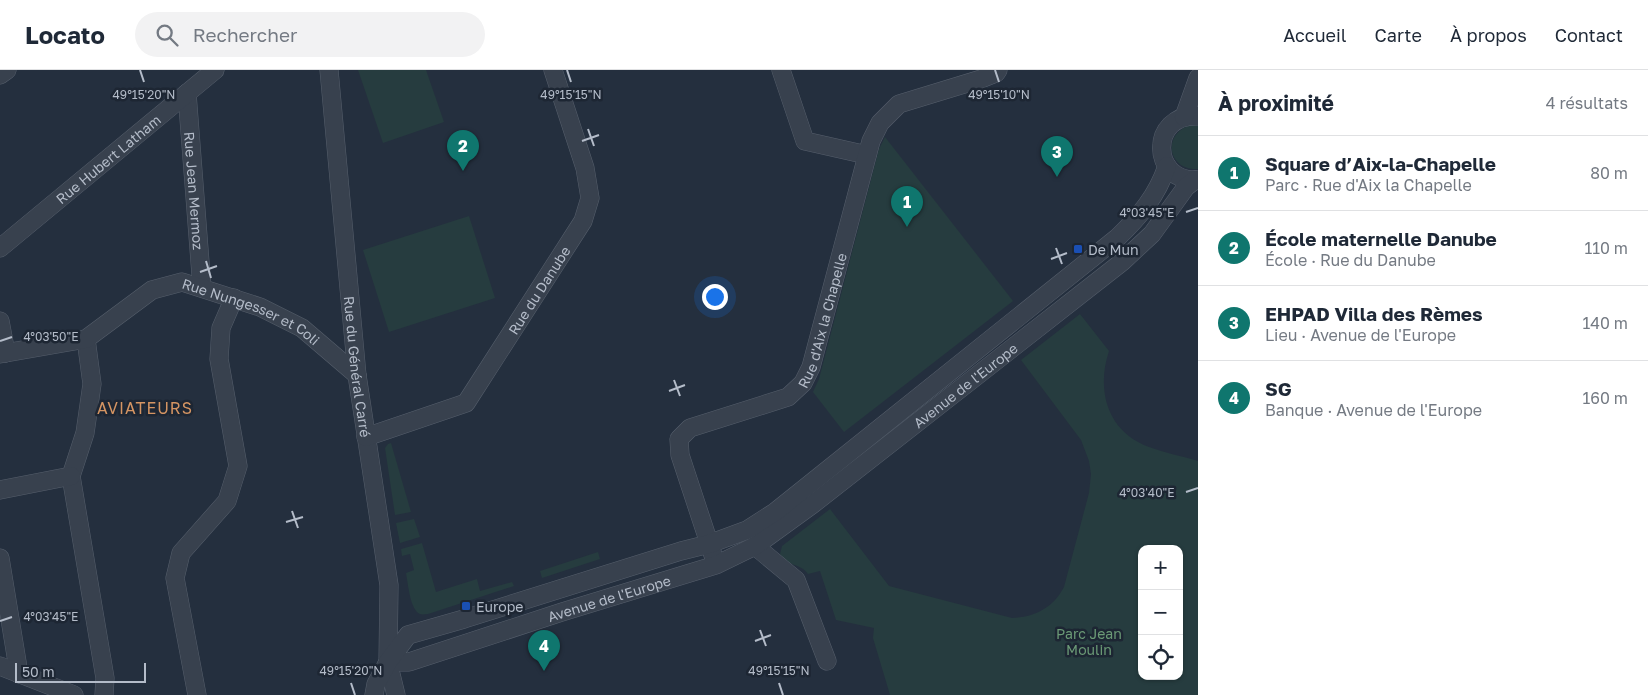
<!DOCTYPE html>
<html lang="fr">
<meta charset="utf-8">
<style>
body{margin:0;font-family:"Golos Text",sans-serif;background:#f2f2f3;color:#1f2937}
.controls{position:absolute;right:15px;bottom:15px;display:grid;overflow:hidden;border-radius:10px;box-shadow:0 1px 4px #0004}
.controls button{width:45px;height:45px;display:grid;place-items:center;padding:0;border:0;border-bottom:1px solid #e0e1e3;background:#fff;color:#1f2937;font:25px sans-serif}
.scale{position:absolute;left:15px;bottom:12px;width:131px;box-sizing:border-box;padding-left:5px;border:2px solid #b4bcc9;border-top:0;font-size:14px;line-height:18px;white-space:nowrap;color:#b4bcc9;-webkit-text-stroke:4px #1d2633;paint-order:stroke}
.you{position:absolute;left:714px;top:226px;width:18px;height:18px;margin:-12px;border:4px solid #fff;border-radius:50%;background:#1a73e8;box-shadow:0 0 0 8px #1a73e833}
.badge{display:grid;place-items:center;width:32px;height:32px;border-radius:50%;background:#0f766e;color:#fff;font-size:16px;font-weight:700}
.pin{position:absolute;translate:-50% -41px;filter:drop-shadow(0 1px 2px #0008)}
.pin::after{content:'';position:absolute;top:26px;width:18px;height:15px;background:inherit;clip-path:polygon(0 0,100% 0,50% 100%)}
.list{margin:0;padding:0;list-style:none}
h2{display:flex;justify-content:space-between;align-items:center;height:65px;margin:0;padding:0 20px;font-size:21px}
h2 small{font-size:16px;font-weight:400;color:#747a83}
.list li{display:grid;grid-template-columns:32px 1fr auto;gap:15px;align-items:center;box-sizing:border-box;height:75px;padding:0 20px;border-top:1px solid #e0e1e3}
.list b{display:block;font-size:19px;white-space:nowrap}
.list p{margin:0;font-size:16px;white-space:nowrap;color:#747a83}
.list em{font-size:16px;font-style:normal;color:#747a83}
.icon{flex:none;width:28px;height:28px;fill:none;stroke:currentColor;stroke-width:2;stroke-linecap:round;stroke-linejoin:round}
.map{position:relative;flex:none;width:1198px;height:625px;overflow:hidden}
header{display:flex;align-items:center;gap:30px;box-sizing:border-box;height:70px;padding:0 25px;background:#fff;border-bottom:1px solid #e0e1e3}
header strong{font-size:24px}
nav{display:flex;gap:28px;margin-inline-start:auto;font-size:18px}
.search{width:350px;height:45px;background:#f2f2f3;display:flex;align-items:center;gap:12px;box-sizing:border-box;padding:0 18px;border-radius:28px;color:#747a83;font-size:19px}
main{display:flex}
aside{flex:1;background:#fff}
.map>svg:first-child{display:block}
.green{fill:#263c3f;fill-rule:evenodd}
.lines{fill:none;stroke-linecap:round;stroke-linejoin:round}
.street-casing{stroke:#565f6c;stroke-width:19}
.street{stroke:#38414e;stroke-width:18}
.ticks{fill:none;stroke:#b4bcc9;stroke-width:2}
.transit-dot{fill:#1a4fb4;stroke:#1d2633;stroke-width:2}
.labels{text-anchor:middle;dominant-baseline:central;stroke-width:5;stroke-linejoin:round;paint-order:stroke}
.street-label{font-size:14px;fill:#b4bcc9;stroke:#1d2633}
.poi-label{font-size:14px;fill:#b4bcc9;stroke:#1d2633;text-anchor:start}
.park-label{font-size:14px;fill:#6b9a76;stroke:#1d2633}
.quarter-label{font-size:16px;letter-spacing:1px;fill:#d59563;stroke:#1d2633}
.ticks-label{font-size:12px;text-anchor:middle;fill:#b4bcc9;stroke:#1d2633;stroke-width:5;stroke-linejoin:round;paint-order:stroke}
</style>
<header>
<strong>Locato</strong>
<div class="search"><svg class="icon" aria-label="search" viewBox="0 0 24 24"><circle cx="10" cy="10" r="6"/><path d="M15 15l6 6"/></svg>Rechercher</div>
<nav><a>Accueil</a><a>Carte</a><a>À propos</a><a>Contact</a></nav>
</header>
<main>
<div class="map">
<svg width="1198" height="625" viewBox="0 0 1198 625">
<rect width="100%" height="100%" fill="#242f3e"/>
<g class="green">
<polygon points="358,0 426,0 444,52 383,73"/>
<path d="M 1191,55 L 1198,56 L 1198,99 C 1168,101 1161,64 1191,55 Z"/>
<polygon points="885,67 1013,231 844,362 813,322 819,309 879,79"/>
<polygon points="469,146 495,228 389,262 363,180"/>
<path d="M 1080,244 L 1109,281 C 1096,320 1107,362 1149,377 C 1165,383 1182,386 1198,391 L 1198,625 L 890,625 L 873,568 L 874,558 L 836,550 L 820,501 L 808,504 C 801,493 785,496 780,484 L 782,476 L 830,439 L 889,516 L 1012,548 C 1035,547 1053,538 1064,517 L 1089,423 L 1091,404 L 1089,391 L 1081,370 L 1021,290 ZM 1142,479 L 1179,479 L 1179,606 L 1142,606 Z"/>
<polygon points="391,373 411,442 395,445 385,378 388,374"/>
<polygon points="414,449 420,467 400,473 396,453"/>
<path d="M 422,473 L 436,522 L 477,509 L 480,521 L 512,512 L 514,516 L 428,544 C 425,544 423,545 420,544 C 410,540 408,513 406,503 L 414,500 L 410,484 L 402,486 L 401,479 Z"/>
<polygon points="598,482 600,489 542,508 540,501"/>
</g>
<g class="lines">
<g class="street-casing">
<g id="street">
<path id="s1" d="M 329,0 L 357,305 L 389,515 L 388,592 L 396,625"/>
<polyline points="781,0 805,71 867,85"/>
<polyline points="0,5 7,0"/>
<path id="s2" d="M 187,23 L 202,218"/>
<path d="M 1198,46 C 1149,43 1150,113 1198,110"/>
<polyline points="1184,47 1198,8"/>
<path id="s3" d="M 0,178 L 215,0"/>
<polyline points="0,251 6,283"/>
<polyline points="86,269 92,314 85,363 71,406 105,608 104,625"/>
<path id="s4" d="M 0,284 L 86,269 L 152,220 L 182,212 L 260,237 L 302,258 L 357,305"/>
<path id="s5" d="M 366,367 L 466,333 L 583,151 L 590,128 L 585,98 L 553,0"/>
<polyline points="0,420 71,406"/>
<polyline points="755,476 796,510 827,591"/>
<path id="s6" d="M 713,485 L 680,385 L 679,369 L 690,358 L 788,327 L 803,313 L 811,297 L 871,71 L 880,53 L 899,34 L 981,9 L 996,3 L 998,0"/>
<polyline points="0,488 19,604"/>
<path id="s7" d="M 388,592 L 409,592 L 562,542 L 716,495 L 755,476 L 813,434 L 1122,192 L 1152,164 L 1186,117 L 1195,110"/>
<polyline points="0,596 74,625"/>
<polyline points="197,625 175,508 181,483 227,431 238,396 219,289 221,258 234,228"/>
<path d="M 374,625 L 376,614 L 388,592 L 408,565 L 464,549 L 681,481 L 709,474 L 747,460 L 775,442 L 1117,168 C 1139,147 1157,126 1167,96"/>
</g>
</g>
<use href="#street" class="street"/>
</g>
<path class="ticks" d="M 140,0 L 144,12M 567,0 L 571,12M 995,0 L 999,12M 588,59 L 594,76M 582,71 L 599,65M 1186,142 L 1198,138M 1056,178 L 1062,194M 1051,189 L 1067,183M 206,191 L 211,208M 200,202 L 217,196M 0,271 L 12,267M 674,310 L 680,326M 669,321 L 685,315M 1186,422 L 1198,418M 292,441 L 298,458M 286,452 L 303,447M 0,551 L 12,547M 760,560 L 766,576M 755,571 L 771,565M 351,613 L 355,625M 779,613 L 783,625"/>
<g class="transit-dot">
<rect x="1073" y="174" width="10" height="10" rx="2.5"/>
<rect x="461" y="531" width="10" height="10" rx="2.5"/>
</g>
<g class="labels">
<g class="street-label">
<text stroke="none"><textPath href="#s3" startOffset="140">Rue Hubert Latham</textPath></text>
<text stroke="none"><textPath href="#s2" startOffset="98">Rue Jean Mermoz</textPath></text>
<text stroke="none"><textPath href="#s5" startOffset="240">Rue du Danube</textPath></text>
<text stroke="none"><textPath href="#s4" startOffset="276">Rue Nungesser et Coli</textPath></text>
<text stroke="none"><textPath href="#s6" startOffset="326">Rue d'Aix la Chapelle</textPath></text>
<text stroke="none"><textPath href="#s1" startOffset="298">Rue du Général Carré</textPath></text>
<text stroke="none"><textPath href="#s7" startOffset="651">Avenue de l'Europe</textPath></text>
<text stroke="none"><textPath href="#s7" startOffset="231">Avenue de l'Europe</textPath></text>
</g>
<g class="poi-label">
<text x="1088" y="179">De Mun</text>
<text x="476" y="536">Europe</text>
</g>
<g class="park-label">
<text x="1089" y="563">Parc Jean<tspan x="1089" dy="16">Moulin</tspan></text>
</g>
<g class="quarter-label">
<text x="145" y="338">AVIATEURS</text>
</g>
</g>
<g class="ticks-label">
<text x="144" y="29">49°15'20"N</text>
<text x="571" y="29">49°15'15"N</text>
<text x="999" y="29">49°15'10"N</text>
<text x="1147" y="147">4°03'45"E</text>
<text x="51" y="271">4°03'50"E</text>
<text x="1147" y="427">4°03'40"E</text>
<text x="51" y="551">4°03'45"E</text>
<text x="351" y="605">49°15'20"N</text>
<text x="779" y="605">49°15'15"N</text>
</g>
</svg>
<div class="controls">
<button>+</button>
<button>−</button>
<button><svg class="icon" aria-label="locate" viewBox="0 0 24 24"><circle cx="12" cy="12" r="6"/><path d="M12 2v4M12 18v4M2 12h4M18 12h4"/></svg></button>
</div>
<div class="scale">50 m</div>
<div class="you"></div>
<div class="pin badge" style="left:907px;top:157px">1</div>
<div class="pin badge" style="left:463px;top:101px">2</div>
<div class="pin badge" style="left:1057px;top:107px">3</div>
<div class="pin badge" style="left:544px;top:601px">4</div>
</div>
<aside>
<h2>À proximité<small>4 résultats</small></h2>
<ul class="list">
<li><span class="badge">1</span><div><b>Square d’Aix-la-Chapelle</b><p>Parc · Rue d'Aix la Chapelle</p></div><em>80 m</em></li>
<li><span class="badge">2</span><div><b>École maternelle Danube</b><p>École · Rue du Danube</p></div><em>110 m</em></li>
<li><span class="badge">3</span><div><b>EHPAD Villa des Rèmes</b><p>Lieu · Avenue de l'Europe</p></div><em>140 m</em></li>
<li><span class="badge">4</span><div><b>SG</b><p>Banque · Avenue de l'Europe</p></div><em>160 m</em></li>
</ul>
</aside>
</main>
